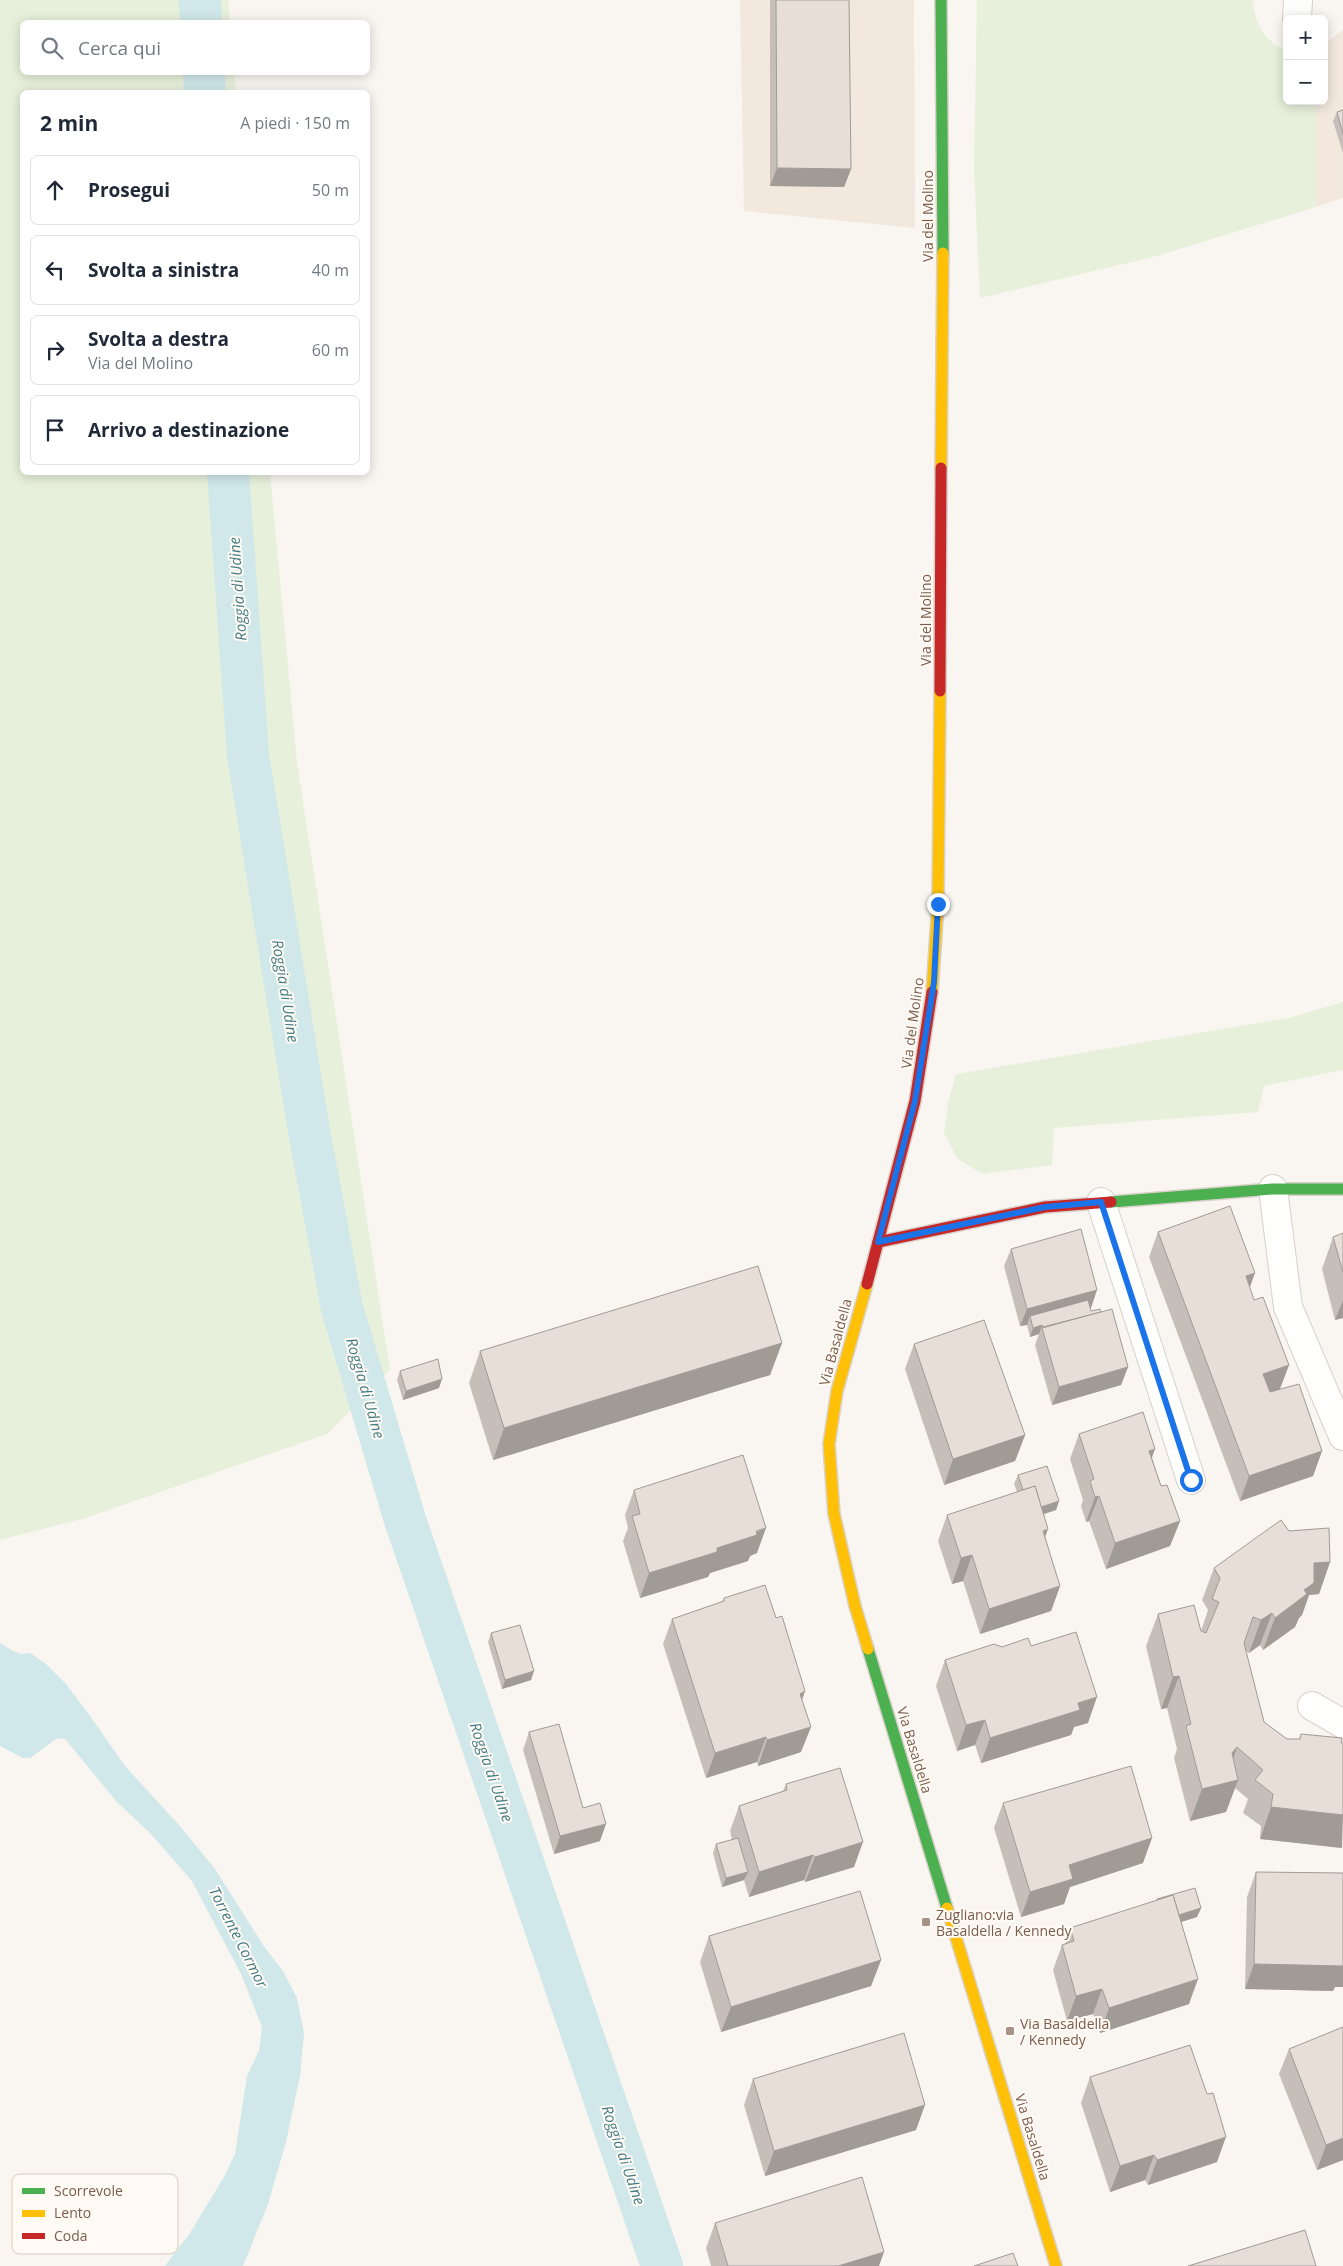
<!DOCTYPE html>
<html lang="it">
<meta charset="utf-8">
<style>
body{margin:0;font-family:"Open Sans",sans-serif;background:#f6f6f7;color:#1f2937}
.controls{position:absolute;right:15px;top:15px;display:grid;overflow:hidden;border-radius:8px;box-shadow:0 2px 12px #0003}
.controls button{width:45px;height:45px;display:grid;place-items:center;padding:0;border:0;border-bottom:1px solid #e0e1e3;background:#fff;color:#1f2937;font:25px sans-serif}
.stop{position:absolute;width:15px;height:15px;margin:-11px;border:4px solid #1a73e8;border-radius:50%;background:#fff}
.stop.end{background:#1a73e8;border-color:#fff;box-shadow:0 1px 5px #0008}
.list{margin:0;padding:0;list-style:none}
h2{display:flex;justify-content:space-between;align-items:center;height:65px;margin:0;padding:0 20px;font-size:21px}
h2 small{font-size:16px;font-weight:400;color:#747a83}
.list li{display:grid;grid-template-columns:32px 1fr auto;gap:15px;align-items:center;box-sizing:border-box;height:70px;margin:0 10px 10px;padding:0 10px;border:1px solid #e0e1e3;border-radius:8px}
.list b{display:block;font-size:19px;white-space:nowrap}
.list p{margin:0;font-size:16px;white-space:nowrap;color:#747a83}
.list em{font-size:16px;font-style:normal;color:#747a83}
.icon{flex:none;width:28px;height:28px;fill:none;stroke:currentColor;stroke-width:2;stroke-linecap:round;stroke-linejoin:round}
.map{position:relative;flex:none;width:1343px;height:2266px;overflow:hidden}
.search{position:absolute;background:#fff;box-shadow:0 2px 12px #0003;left:20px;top:20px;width:350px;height:55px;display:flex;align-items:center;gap:12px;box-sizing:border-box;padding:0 18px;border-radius:8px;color:#747a83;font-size:19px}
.panel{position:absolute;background:#fff;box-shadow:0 2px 12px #0003;left:20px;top:90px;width:350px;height:385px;border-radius:8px}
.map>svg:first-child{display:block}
.residential{fill:#f2e8de}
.green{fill:#e7f0db}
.water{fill:#d0e8ea}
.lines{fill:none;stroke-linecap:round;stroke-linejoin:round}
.canal{stroke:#d0e8ea;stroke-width:42}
.street-casing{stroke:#d7d1cb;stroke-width:30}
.fast-casing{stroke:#d9d2cb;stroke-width:14}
.slow-casing{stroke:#d9d2cb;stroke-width:14}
.jam-casing{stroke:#d9d2cb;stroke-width:14}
.street{stroke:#fefefd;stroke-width:28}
.fast{stroke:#4caf50;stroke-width:11}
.slow{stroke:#ffc107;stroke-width:11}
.jam{stroke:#c62828;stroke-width:11}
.wall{fill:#c6bfb9}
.shaded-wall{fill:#a19b96}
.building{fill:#e6ded7;stroke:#a19b96}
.route{stroke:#1a73e8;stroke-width:6}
.poi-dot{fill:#a69286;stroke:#fffaf3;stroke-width:2}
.labels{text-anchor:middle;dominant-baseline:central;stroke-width:4;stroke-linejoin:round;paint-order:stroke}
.street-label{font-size:14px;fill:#7a5c4d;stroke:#fffaf3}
.poi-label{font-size:14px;fill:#7a5c4d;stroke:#fffaf3;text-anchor:start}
.water-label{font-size:15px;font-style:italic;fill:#437c86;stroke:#fffaf3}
.key{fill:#fffaf3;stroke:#d7cbc1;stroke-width:1}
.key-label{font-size:14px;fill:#7a5c4d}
</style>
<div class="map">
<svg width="1343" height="2266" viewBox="0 0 1343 2266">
<rect width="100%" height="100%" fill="#f9f5f0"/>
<g class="residential">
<polygon points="740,0 914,0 915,228 744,211"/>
<polygon points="1343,30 1343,198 1316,207 1316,101 1324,101 1324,44"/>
</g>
<g class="green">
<polygon points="0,0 228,0 230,22 22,22 22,72 234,73 236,92 22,92 22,472 270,473 297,763 390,1370 327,1434 85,1518 0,1540"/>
<path d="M 977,0 L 1252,0 C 1256,24 1264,42 1287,51 L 1287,101 L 1316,101 L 1316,207 L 1157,256 L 980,298 L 974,169 Z"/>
<polygon points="1343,1002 1343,1070 1264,1086 1258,1112 1054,1128 1052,1165 982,1174 957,1158 944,1133 948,1103 956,1074 1289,1018"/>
</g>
<polygon class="water" points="0,1643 13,1651 21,1654 30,1653 46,1664 66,1684 90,1716 125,1766 179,1825 215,1869 265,1948 283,1971 297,1998 304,2033 300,2076 286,2142 268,2204 243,2266 165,2266 190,2233 224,2177 235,2154 247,2076 259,2051 262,2027 241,1974 192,1881 151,1834 117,1802 66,1740 63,1738 56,1739 30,1758 23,1758 0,1746"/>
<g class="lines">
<g class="canal">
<polyline points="200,0 201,22"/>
<polyline points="204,72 205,92"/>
<polyline points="228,472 248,755 309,1131 342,1308 405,1520 662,2266"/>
</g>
<g class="street-casing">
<g id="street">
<polyline points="1297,18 1298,0"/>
<polyline points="1273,1189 1288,1307 1343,1436"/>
<polyline points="1101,1202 1191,1480"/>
<polyline points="1312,1706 1343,1724"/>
</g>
</g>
<g class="fast-casing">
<g id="fast">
<polyline points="941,0 943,253"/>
<polyline points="1111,1202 1273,1189 1343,1189"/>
<polyline points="868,1649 947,1908"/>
</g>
</g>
<g class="slow-casing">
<g id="slow">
<polyline points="941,468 943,253"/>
<polyline points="932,992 938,904 940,691"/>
<polyline points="867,1284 837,1391 829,1444 834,1514 855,1606 868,1649"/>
<polyline points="947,1908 1056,2266"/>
</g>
</g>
<g class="jam-casing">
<g id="jam">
<polyline points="940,691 941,468"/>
<polyline points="878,1242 1045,1207 1111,1202"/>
<polyline points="867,1284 915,1101 932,992"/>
</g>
</g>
<use href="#street" class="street"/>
<use href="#fast" class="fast"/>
<use href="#slow" class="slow"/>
<use href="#jam" class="jam"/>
</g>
<g class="wall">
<polygon points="770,0 849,0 851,169 844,187 770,186"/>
<polygon points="1343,110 1343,153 1333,121 1337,112"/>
<polygon points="1158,1232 1250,1288 1254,1300 1289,1365 1280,1389 1322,1451 1313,1476 1240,1501 1149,1257"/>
<polygon points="1343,1233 1343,1318 1335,1320 1322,1269 1333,1237"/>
<polygon points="1011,1249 1091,1308 1091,1311 1101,1312 1128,1367 1121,1385 1052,1405 1035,1345 1039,1334 1030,1337 1027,1325 1020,1326 1004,1266"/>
<polygon points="782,1343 770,1375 493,1460 469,1383 480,1351"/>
<polygon points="914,1344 1025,1435 1015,1461 944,1485 905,1369"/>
<polygon points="400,1371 439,1388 403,1400 397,1380"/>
<polygon points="1079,1434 1152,1457 1161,1486 1180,1521 1170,1546 1106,1569 1089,1521 1086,1522 1081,1506 1083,1500 1070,1459"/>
<polygon points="1018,1475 1059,1501 1056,1510 1044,1514 1045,1537 1060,1586 1051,1611 980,1634 963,1581 952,1584 938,1541 947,1515 1017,1492 1014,1484"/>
<polygon points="634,1490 757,1553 750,1556 748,1561 710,1573 708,1577 640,1598 623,1541 628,1528 625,1515"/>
<polygon points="1289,1531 1330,1562 1319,1594 1309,1595 1302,1615 1299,1618 1295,1627 1263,1650 1260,1645 1249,1653 1246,1651 1264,1722 1287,1739 1299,1739 1301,1734 1341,1743 1342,1848 1260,1839 1261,1826 1243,1813 1248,1799 1235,1788 1226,1812 1190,1821 1174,1758 1177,1749 1167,1708 1161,1709 1146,1646 1158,1614 1201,1631 1208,1610 1202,1600 1214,1568"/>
<polygon points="724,1598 776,1618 805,1691 802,1700 801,1752 758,1766 757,1762 706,1778 663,1644 672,1619 722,1602"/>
<polygon points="491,1633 531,1680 502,1689 488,1642"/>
<polygon points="1031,1646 1088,1723 1074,1727 1071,1735 981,1763 975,1745 957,1751 936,1686 945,1660 1002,1647"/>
<polygon points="529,1732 583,1808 600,1841 554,1854 523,1750"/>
<polygon points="786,1784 854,1867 805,1882 804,1880 749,1897 744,1880 722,1887 713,1853 716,1844 732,1840 730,1831 739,1806 783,1791"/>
<polygon points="1003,1803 1143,1863 1070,1887 1064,1904 1021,1917 994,1828"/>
<polygon points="1256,1872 1335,1987 1333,1991 1245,1989 1247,1897"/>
<polygon points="1201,1908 1197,1917 1181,1922 1189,2004 1100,2033 1093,2014 1067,2021 1053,1970 1062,1945 1065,1944 1070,1928"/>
<polygon points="709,1936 881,1960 871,1986 721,2032 700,1962"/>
<polygon points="1289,2049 1343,2160 1317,2170 1279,2074"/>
<polygon points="1090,2077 1207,2094 1217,2162 1148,2185 1145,2180 1110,2192 1081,2103"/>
<polygon points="753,2079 916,2130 765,2176 744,2105"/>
<polygon points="715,2223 879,2266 711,2266 706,2248"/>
</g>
<g class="shaded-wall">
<polygon points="777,168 851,169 844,187 770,186"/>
<polygon points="1255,1273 1246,1298 1246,1276"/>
<polygon points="1097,1290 1091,1308 1032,1323 1030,1316 1027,1325 1020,1326 1027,1309"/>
<polygon points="1343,1300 1343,1318 1335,1320"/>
<polygon points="1042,1325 1039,1334 1030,1337 1033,1328"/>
<polygon points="782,1343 770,1375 493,1460 504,1428"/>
<polygon points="1289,1365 1279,1391 1254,1400 1263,1374"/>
<polygon points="1128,1367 1121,1385 1052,1405 1059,1387"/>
<polygon points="442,1379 439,1388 403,1400 406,1391"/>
<polygon points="1025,1435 1015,1461 944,1485 953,1459"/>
<polygon points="1155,1449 1146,1474 1149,1451"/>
<polygon points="1322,1451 1313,1476 1240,1501 1249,1476"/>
<polygon points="1099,1496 1089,1521 1086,1522 1095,1497"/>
<polygon points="1059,1501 1056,1510 1028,1519 1032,1511"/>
<polygon points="1180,1521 1170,1546 1106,1569 1115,1543"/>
<polygon points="766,1528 757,1553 750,1556 748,1561 710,1573 708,1577 640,1598 649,1573 717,1548"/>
<polygon points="1048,1529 1039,1554 1043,1531"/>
<polygon points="972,1555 963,1581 952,1584 961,1558"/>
<polygon points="1330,1562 1319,1594 1309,1595 1302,1615 1299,1618 1295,1627 1263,1650 1275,1618 1314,1563"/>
<polygon points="1060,1586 1051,1611 980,1634 989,1609"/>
<polygon points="1272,1613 1260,1645 1249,1653 1261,1620"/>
<polygon points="534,1671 531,1680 502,1689 505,1680"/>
<polygon points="1179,1676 1167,1708 1161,1709 1173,1677"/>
<polygon points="805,1691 796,1717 800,1694"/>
<polygon points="1097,1697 1088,1723 1074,1727 1071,1735 981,1763 990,1738 1078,1703"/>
<polygon points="985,1720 975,1745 957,1751 966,1725"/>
<polygon points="811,1727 801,1752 758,1766 767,1740"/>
<polygon points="766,1737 757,1762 706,1778 715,1753"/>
<polygon points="1237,1747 1226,1780 1238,1780 1226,1812 1190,1821 1202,1789"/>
<polygon points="1271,1807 1343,1815 1342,1848 1260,1839"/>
<polygon points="606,1824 600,1841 554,1854 560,1836"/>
<polygon points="1152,1838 1143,1863 1070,1887 1064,1904 1021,1917 1030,1892 1069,1865"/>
<polygon points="863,1842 854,1867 805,1882 815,1857"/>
<polygon points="813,1855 804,1880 749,1897 759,1872"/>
<polygon points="748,1872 744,1880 722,1887 726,1878"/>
<polygon points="1201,1908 1197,1917 1165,1927 1169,1918"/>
<polygon points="881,1960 871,1986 721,2032 731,2007"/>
<polygon points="1343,1963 1343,1987 1335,1987 1333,1991 1245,1989 1254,1964"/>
<polygon points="1198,1979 1189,2004 1100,2033 1109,2008"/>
<polygon points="1102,1989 1093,2014 1067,2021 1076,1996"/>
<polygon points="925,2105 916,2130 765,2176 774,2151"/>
<polygon points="1226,2137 1217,2162 1148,2185 1157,2160"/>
<polygon points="1343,2138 1343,2160 1317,2170 1326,2145"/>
<polygon points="1154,2155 1145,2180 1110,2192 1120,2166"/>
<polygon points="884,2252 879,2266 838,2266"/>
</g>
<g class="building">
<polygon points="776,0 849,0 851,169 777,168"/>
<polygon points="1343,110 1343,134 1337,112"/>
<polygon points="1230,1206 1255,1273 1246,1276 1254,1300 1263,1297 1289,1365 1263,1374 1270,1392 1299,1384 1322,1451 1249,1476 1158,1232"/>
<polygon points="1081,1229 1097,1290 1027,1309 1011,1249"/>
<polygon points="1343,1233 1343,1272 1333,1237"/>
<polygon points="758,1266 782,1343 504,1428 480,1351"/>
<polygon points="1088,1300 1091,1311 1100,1309 1101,1312 1043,1327 1042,1325 1033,1328 1030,1316"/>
<polygon points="1112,1309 1128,1367 1059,1387 1042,1328"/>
<polygon points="984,1320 1025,1435 953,1459 914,1344"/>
<polygon points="438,1359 442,1379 406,1391 400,1371"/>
<polygon points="1143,1412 1155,1449 1149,1451 1161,1486 1167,1485 1180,1521 1115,1543 1099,1496 1095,1497 1090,1481 1094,1479 1079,1434"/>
<polygon points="743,1455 766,1528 756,1531 757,1535 717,1548 717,1552 649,1573 632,1516 640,1514 634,1490"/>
<polygon points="1047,1466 1059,1501 1041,1507 1035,1486 1023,1490 1018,1475"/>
<polygon points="1035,1486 1048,1529 1043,1531 1060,1586 989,1609 972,1555 961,1558 947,1515"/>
<polygon points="1281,1520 1289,1531 1329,1528 1330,1562 1314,1563 1314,1583 1304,1590 1307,1594 1275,1618 1272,1613 1261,1620 1253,1617 1244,1643 1264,1722 1287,1739 1300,1739 1301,1734 1342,1738 1341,1743 1343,1743 1343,1815 1271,1807 1273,1794 1255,1780 1263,1770 1237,1747 1232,1753 1238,1780 1202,1789 1186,1726 1191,1724 1179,1676 1173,1677 1158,1614 1194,1605 1201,1631 1206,1633 1219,1602 1212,1599 1220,1578 1214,1568"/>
<polygon points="765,1585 776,1618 782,1616 805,1691 800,1694 811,1727 767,1740 766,1737 715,1753 672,1619 724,1601 724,1598"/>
<polygon points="520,1625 534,1671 505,1680 491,1633"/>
<polygon points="1076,1632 1097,1697 1078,1703 1080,1710 990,1738 985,1720 966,1725 945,1660 994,1644 1002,1647 1028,1638 1031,1646"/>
<polygon points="559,1724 583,1808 600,1803 606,1824 560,1836 529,1732"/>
<polygon points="1131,1766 1152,1838 1069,1865 1073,1879 1030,1892 1003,1803"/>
<polygon points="840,1768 863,1842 815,1857 813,1855 759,1872 739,1806 787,1790 786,1784"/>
<polygon points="738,1838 748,1872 726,1878 716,1844"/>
<polygon points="1256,1872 1343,1873 1343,1966 1254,1964"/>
<polygon points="1195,1888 1201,1908 1179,1915 1173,1895 1157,1900 1157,1899"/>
<polygon points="860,1891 881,1960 731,2007 709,1936"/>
<polygon points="1173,1895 1198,1979 1109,2008 1102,1989 1076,1996 1062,1945 1074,1941 1070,1928"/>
<polygon points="1343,2027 1343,2138 1326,2145 1289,2049"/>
<polygon points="904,2033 925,2105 774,2151 753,2079"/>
<polygon points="1190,2045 1207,2094 1213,2093 1226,2137 1157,2160 1154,2155 1120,2166 1090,2077"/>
<polygon points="862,2177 884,2252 838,2266 728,2266 715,2223"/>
<polygon points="1305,2230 1316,2266 1188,2266"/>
<polygon points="1013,2253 1018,2266 974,2266"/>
</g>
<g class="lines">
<polyline class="route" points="938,904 934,982 915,1101 878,1242 1045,1207 1101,1202 1191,1480"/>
</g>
<g class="poi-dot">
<rect x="921" y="1917" width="10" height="10" rx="2.5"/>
<rect x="1005" y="2026" width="10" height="10" rx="2.5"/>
</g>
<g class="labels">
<g class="street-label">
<text transform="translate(927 216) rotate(-90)">Via del Molino</text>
<text transform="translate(925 620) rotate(-90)">Via del Molino</text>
<text transform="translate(912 1023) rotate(-82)">Via del Molino</text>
<text transform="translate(835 1342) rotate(-75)">Via Basaldella</text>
<text transform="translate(915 1750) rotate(73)">Via Basaldella</text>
<text transform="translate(1033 2137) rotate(73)">Via Basaldella</text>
</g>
<g class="poi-label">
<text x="936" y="1914">Zugliano:via<tspan x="936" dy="16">Basaldella / Kennedy</tspan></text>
<text x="1020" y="2023">Via Basaldella<tspan x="1020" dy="16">/ Kennedy</tspan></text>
</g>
<g class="water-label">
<text transform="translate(237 589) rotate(-94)">Roggia di Udine</text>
<text transform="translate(286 991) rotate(81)">Roggia di Udine</text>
<text transform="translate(366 1388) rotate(74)">Roggia di Udine</text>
<text transform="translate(492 1772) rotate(71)">Roggia di Udine</text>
<text transform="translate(239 1937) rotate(63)">Torrente Cormor</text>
<text transform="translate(624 2155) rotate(71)">Roggia di Udine</text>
</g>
</g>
<rect x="12" y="2174" width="166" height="80" rx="8" class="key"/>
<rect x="22" y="2188" width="23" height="6" fill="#4caf50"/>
<rect x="22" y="2210" width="23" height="7" fill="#ffc107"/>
<rect x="22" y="2233" width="23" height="6" fill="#c62828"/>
<g class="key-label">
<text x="54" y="2196">Scorrevole</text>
<text x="54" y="2218">Lento</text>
<text x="54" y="2241">Coda</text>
</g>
</svg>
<div class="controls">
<button>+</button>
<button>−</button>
</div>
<div class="stop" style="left:1191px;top:1480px"></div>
<div class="stop end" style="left:938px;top:904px"></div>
<div class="search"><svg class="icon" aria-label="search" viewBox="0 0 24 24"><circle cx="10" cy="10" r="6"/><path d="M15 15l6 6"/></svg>Cerca qui</div>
<section class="panel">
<h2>2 min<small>A piedi · 150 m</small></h2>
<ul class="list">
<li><svg class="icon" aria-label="ahead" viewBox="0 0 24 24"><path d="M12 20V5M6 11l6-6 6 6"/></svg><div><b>Prosegui</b></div><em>50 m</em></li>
<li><svg class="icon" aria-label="left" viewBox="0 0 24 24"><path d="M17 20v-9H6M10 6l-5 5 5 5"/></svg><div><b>Svolta a sinistra</b></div><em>40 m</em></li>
<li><svg class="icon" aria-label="right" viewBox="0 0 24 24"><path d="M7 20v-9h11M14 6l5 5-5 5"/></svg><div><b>Svolta a destra</b><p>Via del Molino</p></div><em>60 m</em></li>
<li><svg class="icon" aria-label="arrive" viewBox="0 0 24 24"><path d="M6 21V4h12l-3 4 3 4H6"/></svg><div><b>Arrivo a destinazione</b></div></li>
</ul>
</section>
</div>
